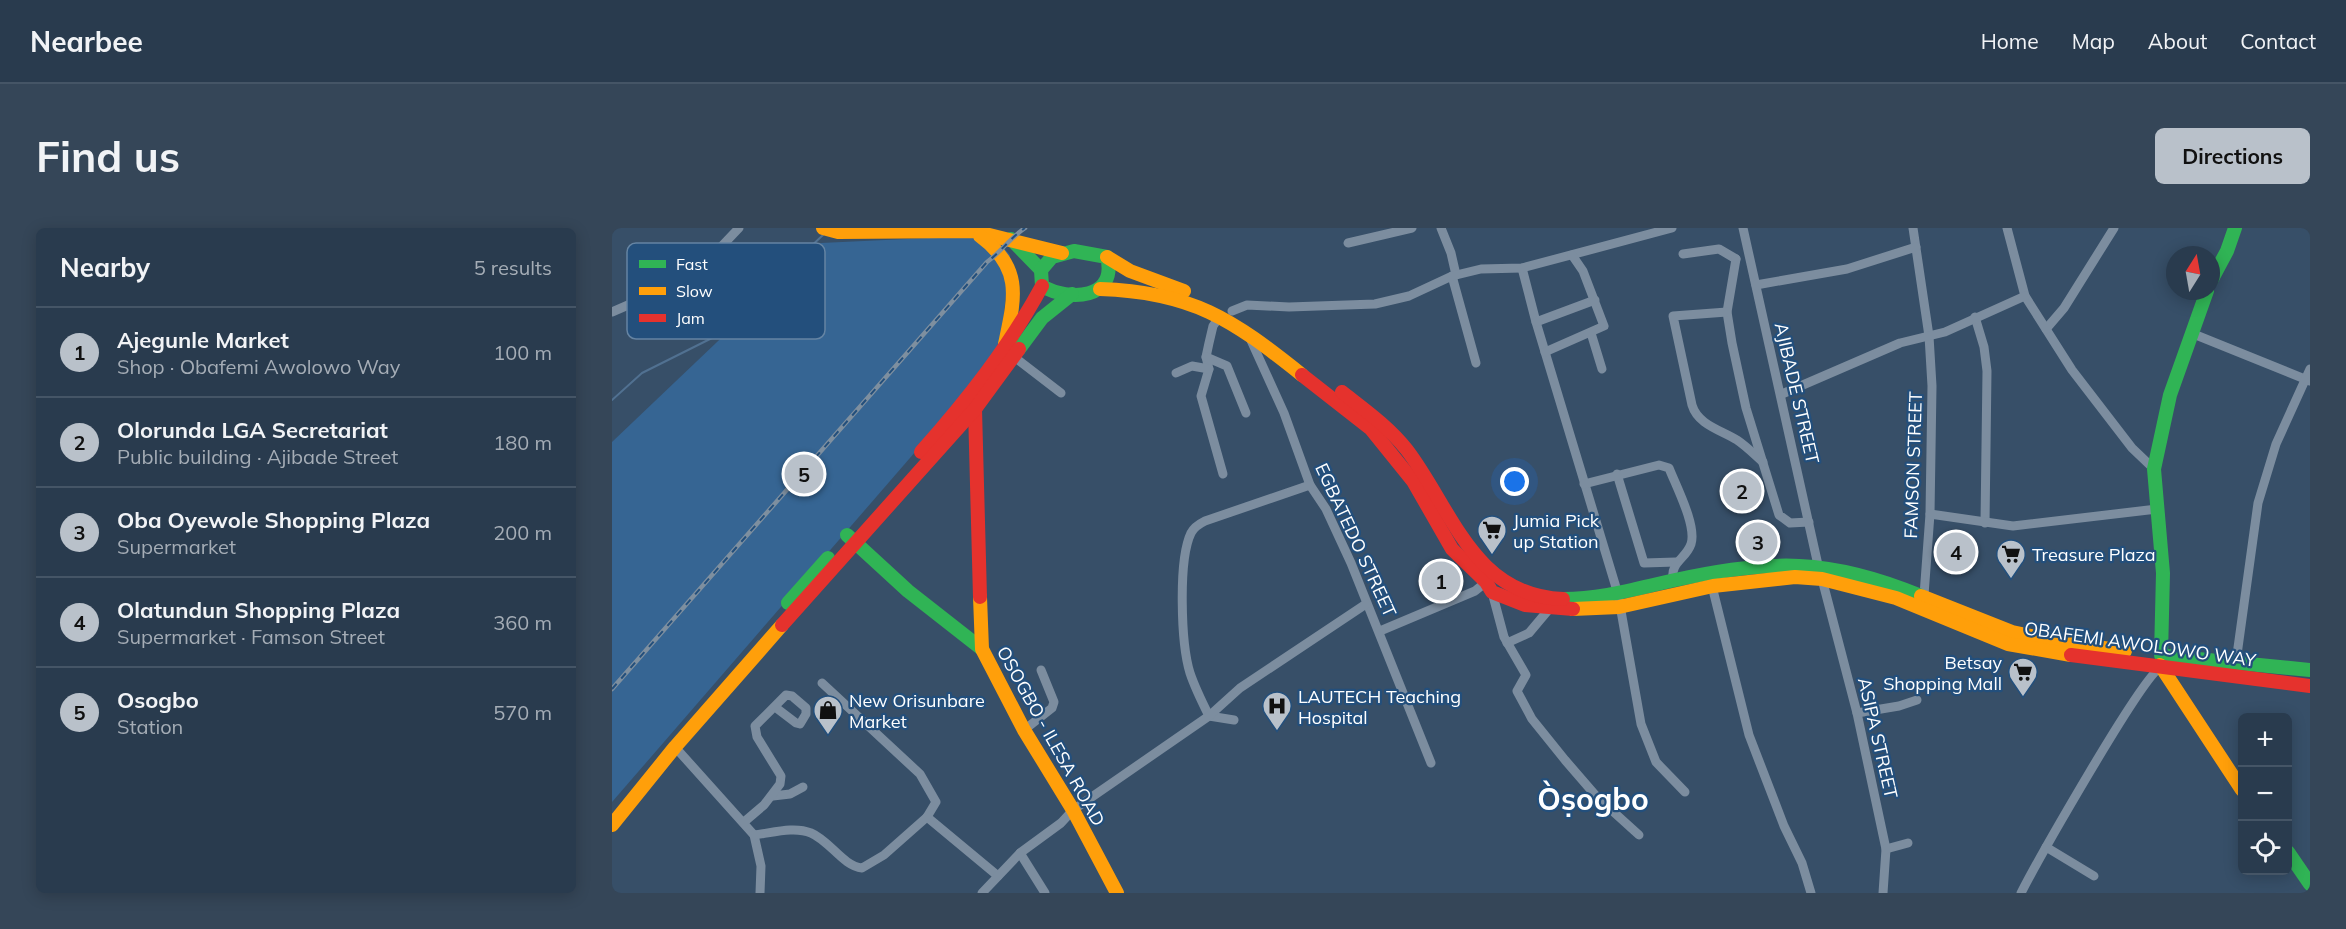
<!DOCTYPE html>
<meta charset="utf-8">
<style>
body{margin:0;font-family:Mulish,sans-serif;background:#354658;color:#f1f3f6}
.controls{position:absolute;right:18px;bottom:18px;display:grid;overflow:hidden;border-radius:9px;box-shadow:0 3px 15px #0003}
.controls button{width:54px;height:54px;display:grid;place-items:center;padding:0;border:0;border-bottom:2px solid #455566;background:#293b4e;color:#f1f3f6;font:30px sans-serif}
.compass{position:absolute;left:1554px;top:18px;width:54px;height:54px;border-radius:50%;background:#293b4e;box-shadow:0 3px 15px #0003;rotate:11deg}
.you{position:absolute;left:903px;top:254px;width:21px;height:21px;margin:-15px;border:4px solid #fff;border-radius:50%;background:#1a73e8;box-shadow:0 0 0 9px #1a73e833}
.badge{display:grid;place-items:center;width:39px;height:39px;border-radius:50%;background:#b9c1ca;color:#111;font-size:20px;font-weight:700}
.pin{position:absolute;translate:-50% -50%;border:3px solid #fff;box-shadow:0 2px 6px #0006}
.list{margin:0;padding:0;list-style:none}
h2{display:flex;justify-content:space-between;align-items:center;height:78px;margin:0;padding:0 24px;font-size:26px}
h2 small{font-size:20px;font-weight:400;color:#a5adb6}
.list li{display:grid;grid-template-columns:39px 1fr auto;gap:18px;align-items:center;box-sizing:border-box;height:90px;padding:0 24px;border-top:2px solid #455566}
.list b{display:block;font-size:22px;white-space:nowrap}
.list p{margin:0;font-size:20px;white-space:nowrap;color:#a5adb6}
.list em{font-size:20px;font-style:normal;color:#a5adb6}
.icon{flex:none;width:33px;height:33px;fill:none;stroke:currentColor;stroke-width:2;stroke-linecap:round;stroke-linejoin:round}
.map{position:relative;flex:none;width:1698px;height:665px;overflow:hidden;border-radius:9px}
header{display:flex;align-items:center;gap:36px;box-sizing:border-box;height:84px;padding:0 30px;background:#293b4e;border-bottom:2px solid #455566}
header strong{font-size:28px}
nav{display:flex;gap:33px;margin-inline-start:auto;font-size:21px}
.intro{display:flex;align-items:center;justify-content:space-between;box-sizing:border-box;height:144px;padding:0 36px}
h1{margin:0;font-size:42px}
.button{padding:15px 27px;border-radius:9px;background:#b9c1ca;color:#111;font-size:21px;font-weight:700}
main{display:flex;gap:36px;padding:0 36px}
aside{flex:1;background:#293b4e;border-radius:9px;box-shadow:0 3px 15px #0003}
.map>svg:first-child{display:block}
.green{fill:#366593}
.lines{fill:none;stroke-linecap:round;stroke-linejoin:round}
.stream{stroke:#517191;stroke-width:2}
.street{stroke:#7c8d9f;stroke-width:9}
.fast{stroke:#30b455;stroke-width:14}
.slow{stroke:#ff9f0a;stroke-width:14}
.jam{stroke:#e5322d;stroke-width:14}
.rail-casing{stroke:#7e8f9f;stroke-width:4.5}
.rail{stroke:#234f7c;stroke-width:2;stroke-dasharray:7;stroke-linecap:butt}
.labels{text-anchor:middle;dominant-baseline:central;stroke-width:4.5;stroke-linejoin:round;paint-order:stroke}
.street-label{font-size:18px;fill:#fff;stroke:#234f7c}
.poi-label{font-size:18px;fill:#fff;stroke:#234f7c;text-anchor:start}
.town-label{font-size:30px;font-weight:bold;fill:#fff;stroke:#234f7c}
.key{fill:#234f7c;stroke:#6584a3;stroke-width:1.5}
.key-label{font-size:16px;fill:#fff}
</style>
<header>
<strong>Nearbee</strong>
<nav><a>Home</a><a>Map</a><a>About</a><a>Contact</a></nav>
</header>
<div class="intro"><h1>Find us</h1><a class="button">Directions</a></div>
<main>
<aside>
<h2>Nearby<small>5 results</small></h2>
<ul class="list">
<li><span class="badge">1</span><div><b>Ajegunle Market</b><p>Shop · Obafemi Awolowo Way</p></div><em>100 m</em></li>
<li><span class="badge">2</span><div><b>Olorunda LGA Secretariat</b><p>Public building · Ajibade Street</p></div><em>180 m</em></li>
<li><span class="badge">3</span><div><b>Oba Oyewole Shopping Plaza</b><p>Supermarket</p></div><em>200 m</em></li>
<li><span class="badge">4</span><div><b>Olatundun Shopping Plaza</b><p>Supermarket · Famson Street</p></div><em>360 m</em></li>
<li><span class="badge">5</span><div><b>Osogbo</b><p>Station</p></div><em>570 m</em></li>
</ul>
</aside>
<div class="map">
<svg width="1698" height="665" viewBox="0 0 1698 665">
<rect width="100%" height="100%" fill="#374f68"/>
<polygon class="green" points="380,7 398,27 388,126 0,574 0,214 209,15"/>
<g class="lines">
<polyline class="stream" points="0,172 30,145 102,109 211,7"/>
<g class="street">
<polyline points="829,0 839,25 844,47"/>
<polyline points="1131,0 1206,337"/>
<polyline points="1301,0 1317,108 1320,158 1318,286 1312,367"/>
<polyline points="1395,0 1413,68 1460,142 1520,220 1542,241"/>
<polyline points="736,15 800,0"/>
<polyline points="1071,26 1107,21 1124,31"/>
<polyline points="1124,31 1115,84 1120,115 1134,180 1167,287 1178,295 1197,294"/>
<polyline points="910,40 924,94 1006,366 1029,496 1044,534 1073,564"/>
<polyline points="840,48 864,135"/>
<polyline points="1144,57 1235,41 1304,19"/>
<polyline points="620,83 635,77 677,79 763,76 797,68 840,48 869,41 910,40 1060,0"/>
<polyline points="0,84 69,54 89,40 127,0"/>
<path d="M 1115,84 L 1061,88 L 1080,177 C 1086,197 1109,202 1125,212 C 1134,218 1143,227 1151,234"/>
<polyline points="608,88 601,98 597,115 594,129 597,141 589,168 611,246"/>
<polyline points="1363,89 1372,119 1375,143 1373,295"/>
<polyline points="924,94 983,72"/>
<polyline points="1434,101 1452,80 1502,0"/>
<polyline points="979,105 990,141"/>
<polyline points="1579,105 1698,153"/>
<polyline points="637,108 672,185 698,257 714,281 739,335 819,535"/>
<polyline points="933,124 992,98 971,43 960,27"/>
<polyline points="401,128 449,165"/>
<polyline points="594,129 615,138 634,185"/>
<polyline points="564,145 580,138 597,141"/>
<polyline points="1170,166 1288,115 1333,104 1413,68"/>
<polyline points="1005,246 1032,335 1064,334"/>
<path d="M 972,256 L 1047,237 L 1057,240 C 1064,258 1085,298 1079,316 C 1074,331 1058,334 1061,352"/>
<polyline points="1318,286 1401,298 1545,281"/>
<polyline points="1210,351 1245,485 1274,621 1271,665"/>
<polyline points="1099,354 1137,507 1172,598 1190,635 1199,665"/>
<polyline points="880,364 892,409 914,447 905,463 920,491 953,532 985,569 1027,607"/>
<polyline points="768,403 863,363 874,354"/>
<polyline points="895,415 917,405 938,380"/>
<polyline points="1624,434 1646,275 1664,216 1698,141"/>
<polyline points="1245,485 1287,478 1305,472"/>
<path d="M 622,492 L 597,488 C 590,474 583,460 578,445 C 569,416 566,332 579,305 C 582,299 587,296 593,293 L 698,257"/>
<polyline points="412,502 440,480 442,474 429,442"/>
<polyline points="63,519 142,607 149,638 148,665"/>
<polyline points="161,568 178,566 191,559"/>
<polyline points="315,589 386,648"/>
<polyline points="132,594 152,577 168,556 169,548 145,509 143,498 174,467 180,468 194,480 194,486 188,496 184,495 163,479"/>
<path d="M 142,607 C 160,605 182,598 199,605 C 218,613 231,638 250,640 L 272,627 L 315,589 L 324,574 L 308,546 L 210,455"/>
<polyline points="1434,619 1482,648"/>
<polyline points="1274,621 1296,615"/>
<polyline points="408,625 433,665"/>
<polyline points="370,665 408,625 449,595 461,582 597,488 628,460 754,376"/>
<path d="M 1409,665 C 1425,634 1530,448 1549,439"/>
</g>
<g class="fast">
<polyline points="399,11 429,42"/>
<path d="M 462,23 L 495,29 C 506,71 457,74 430,58 L 429,42 L 440,29 Z"/>
<polyline points="1599,53 1615,23 1623,0"/>
<polyline points="407,121 430,90 460,66"/>
<polyline points="235,307 296,363 370,421"/>
<path d="M 951,371 C 990,371 1026,360 1063,352 C 1158,331 1218,330 1309,368"/>
<polyline points="176,375 216,330"/>
<polyline points="1549,427 1551,345 1542,241 1558,167 1595,63"/>
<polyline points="1555,428 1698,442"/>
<polyline points="1676,624 1698,656"/>
</g>
<g class="slow">
<polyline points="211,0 226,4 361,3 450,25"/>
<path d="M 368,8 C 411,40 403,69 393,116"/>
<polyline points="495,29 518,43 572,63"/>
<path d="M 488,61 C 580,64 620,91 690,147"/>
<polyline points="1309,368 1400,404 1448,414 1513,423"/>
<polyline points="368,369 370,421 412,502 461,582 505,665"/>
<polyline points="961,381 1007,379 1101,358 1183,349 1210,351 1284,370 1396,416 1459,427"/>
<polyline points="1548,437 1630,562"/>
<polyline points="0,597 63,519 170,397"/>
</g>
<g class="jam">
<polyline points="690,147 759,201 801,253 840,321 874,354 880,364 913,377 961,381"/>
<path d="M 730,164 C 753,182 777,199 795,222 C 840,281 861,368 951,371"/>
<polyline points="363,181 368,369"/>
<path d="M 309,224 C 355,172 397,119 430,58"/>
<polyline points="170,397 363,181 407,121"/>
<polyline points="1459,427 1698,458"/>
</g>
<g class="rail-casing">
<path id="rail" d="M 0,461 L 375,34 C 390,23 398,10 413,0"/>
</g>
<use href="#rail" class="rail"/>
</g>
<defs>
<g id="supermarket-pin" transform="scale(1.5)"><path d="M0 17L-7.5 6A9.5 9.5 0 1 1 7.5 6Z" fill="#b9c1ca" stroke="#234f7c"/><path d="M-6-5.5h2.5l.6 2H6L4.5 2H-2.5L-4.4-4H-6ZM-1.5 3.2a1.3 1.3 0 1 0 .1 0ZM3 3.2a1.3 1.3 0 1 0 .1 0Z" fill="#111"/></g>
<g id="hospital-pin" transform="scale(1.5)"><path d="M0 17L-7.5 6A9.5 9.5 0 1 1 7.5 6Z" fill="#b9c1ca" stroke="#234f7c"/><path d="M-5-5h3v3.5h4V-5h3V5h-3V1.5h-4V5h-3Z" fill="#111"/></g>
<g id="shop-pin" transform="scale(1.5)"><path d="M0 17L-7.5 6A9.5 9.5 0 1 1 7.5 6Z" fill="#b9c1ca" stroke="#234f7c"/><path d="M-5-2.5h2.3a2.7 3.5 0 0 1 5.4 0H5L5.5 6h-11ZM-1.5-2.5h3a1.5 2.3 0 0 0-3 0Z" fill="#111"/></g>
</defs>
<g fill-rule="evenodd">
<use href="#supermarket-pin" x="880" y="302"/>
<use href="#supermarket-pin" x="1399" y="326"/>
<use href="#supermarket-pin" x="1411" y="444"/>
<use href="#hospital-pin" x="665" y="478"/>
<use href="#shop-pin" x="216" y="482"/>
</g>
<g class="labels">
<g class="street-label">
<text transform="translate(1185 165) rotate(77)">AJIBADE STREET</text>
<text transform="translate(1301 237) rotate(-88)">FAMSON STREET</text>
<text transform="translate(744 312) rotate(65)">EGBATEDO STREET</text>
<text transform="translate(1528 416) rotate(8)">OBAFEMI AWOLOWO WAY</text>
<text transform="translate(439 508) rotate(61)">OSOGBO - ILESA ROAD</text>
<text transform="translate(1266 510) rotate(77)">ASIPA STREET</text>
</g>
<g class="poi-label">
<text x="901" y="292">Jumia Pick<tspan x="901" dy="21">up Station</tspan></text>
<text x="1420" y="326">Treasure Plaza</text>
<text x="1390" y="434" text-anchor="end">Betsay<tspan x="1390" dy="21">Shopping Mall</tspan></text>
<text x="686" y="468">LAUTECH Teaching<tspan x="686" dy="21">Hospital</tspan></text>
<text x="237" y="472">New Orisunbare<tspan x="237" dy="21">Market</tspan></text>
</g>
<g class="town-label">
<text x="981" y="571">Òṣogbo</text>
</g>
</g>
<rect x="15" y="15" width="198" height="96" rx="9" class="key"/>
<rect x="27" y="32" width="27" height="8" fill="#30b455"/>
<rect x="27" y="59" width="27" height="8" fill="#ff9f0a"/>
<rect x="27" y="86" width="27" height="8" fill="#e5322d"/>
<g class="key-label">
<text x="64" y="42">Fast</text>
<text x="64" y="69">Slow</text>
<text x="64" y="96">Jam</text>
</g>
</svg>
<div class="controls">
<button>+</button>
<button>−</button>
<button><svg class="icon" aria-label="locate" viewBox="0 0 24 24"><circle cx="12" cy="12" r="6"/><path d="M12 2v4M12 18v4M2 12h4M18 12h4"/></svg></button>
</div>
<svg class="compass" viewBox="-18 -18 36 36"><path d="M0-13l5 13h-10z" fill="#e53935"/><path d="M0 13l5-13h-10z" fill="#a5adb6"/></svg>
<div class="you"></div>
<div class="pin badge" style="left:829px;top:353px">1</div>
<div class="pin badge" style="left:1130px;top:263px">2</div>
<div class="pin badge" style="left:1146px;top:314px">3</div>
<div class="pin badge" style="left:1344px;top:324px">4</div>
<div class="pin badge" style="left:192px;top:246px">5</div>
</div>
</main>
